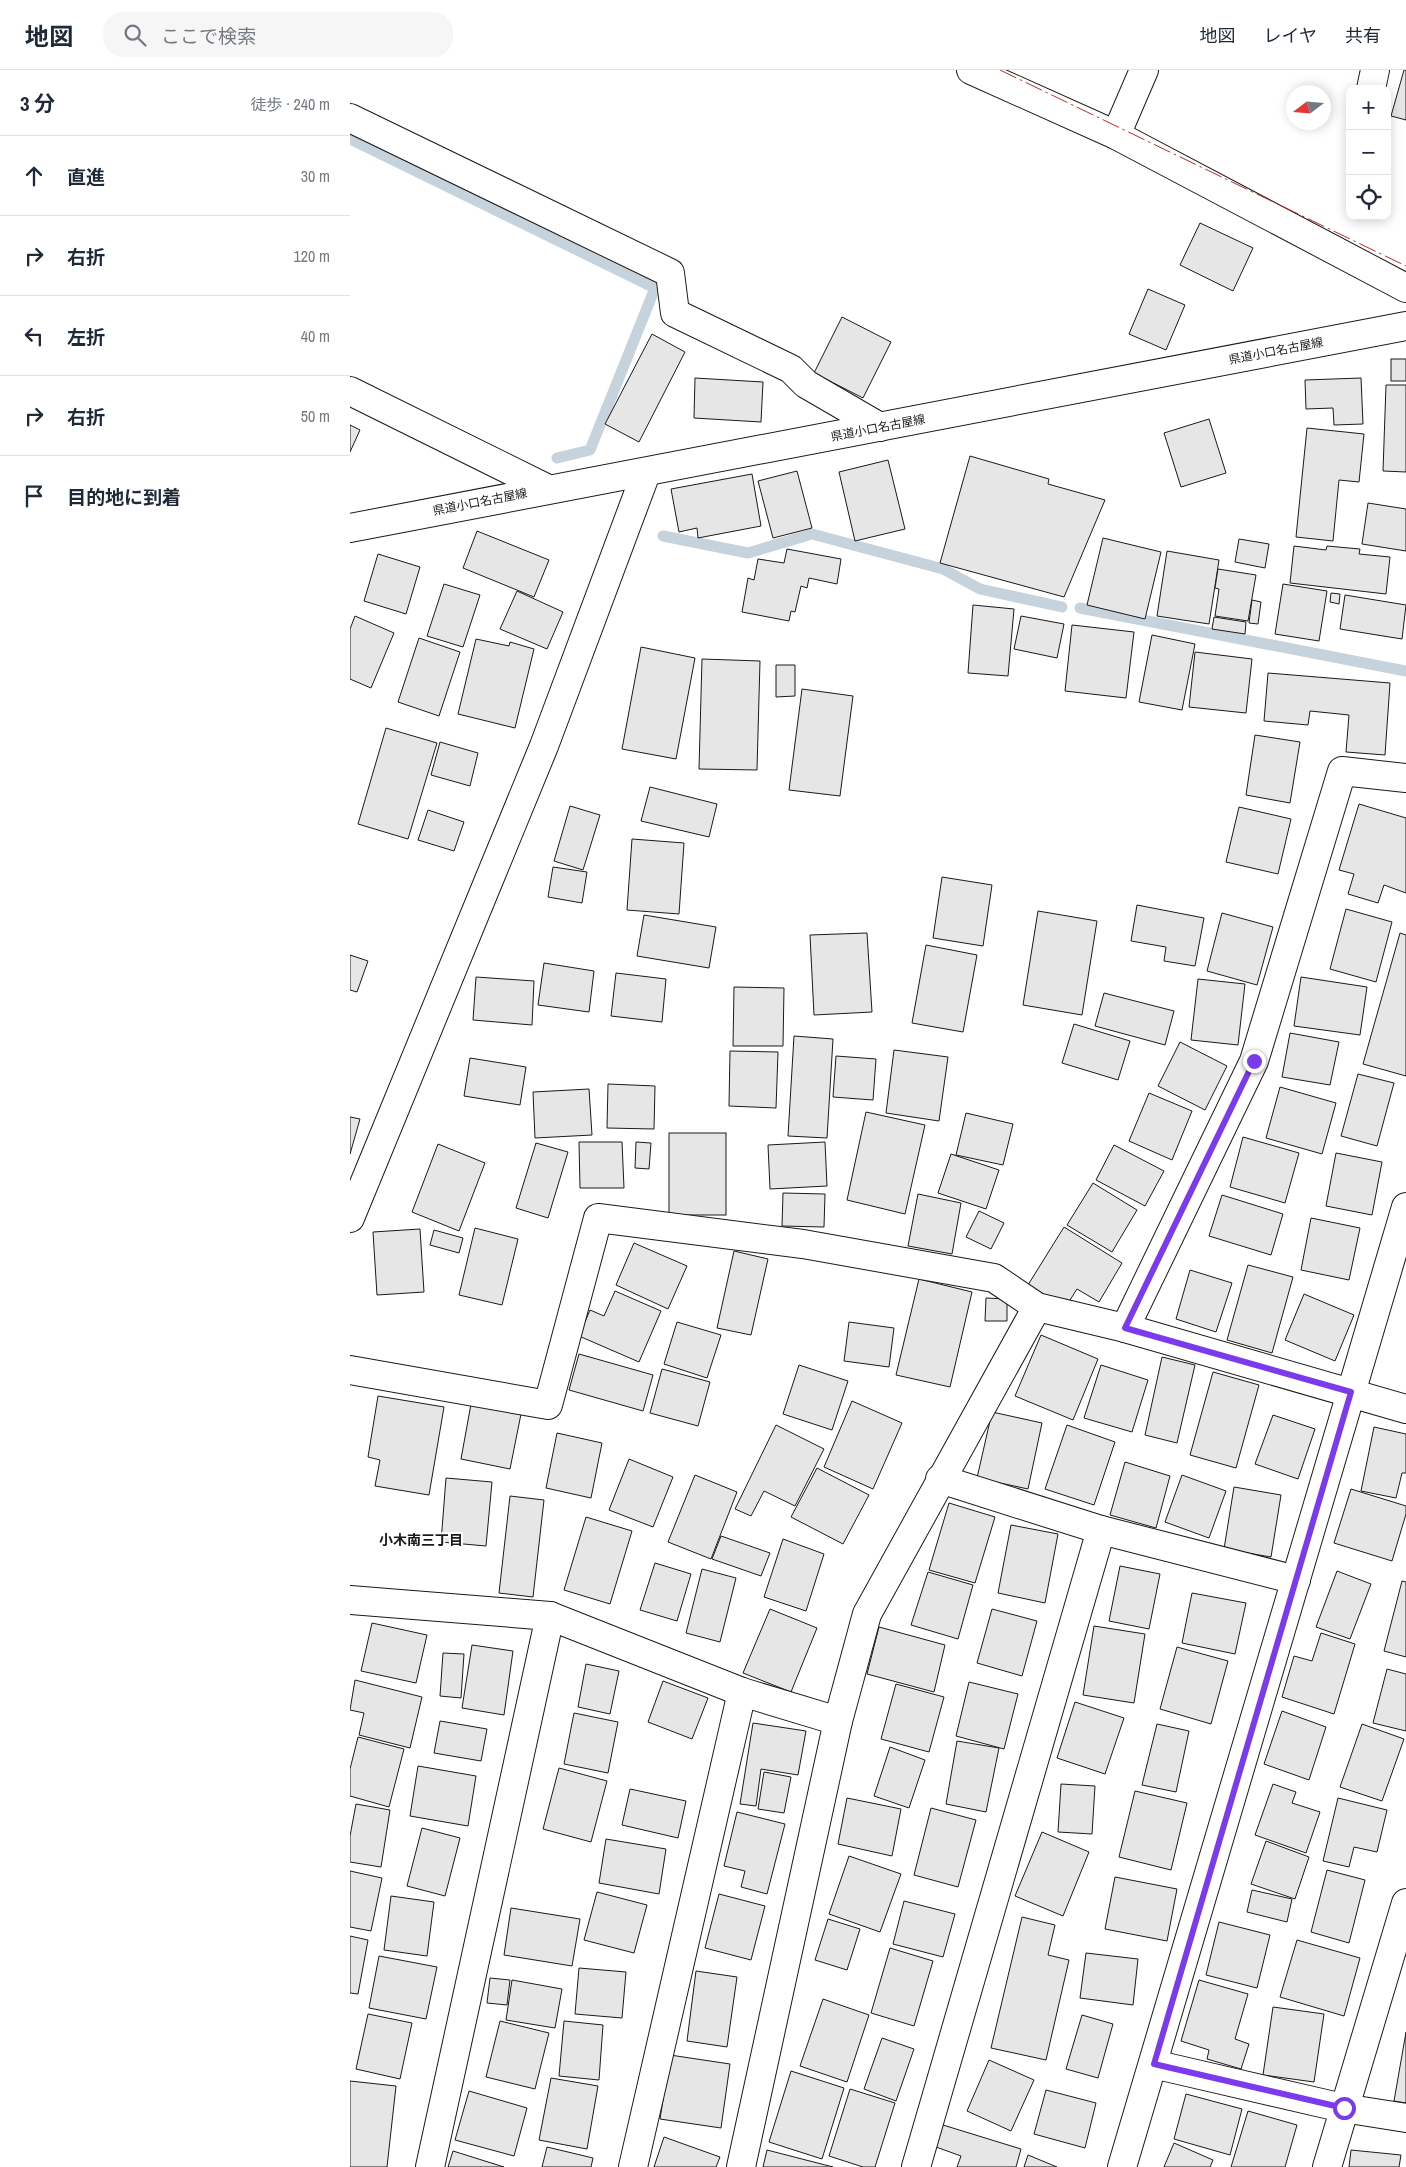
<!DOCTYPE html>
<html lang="ja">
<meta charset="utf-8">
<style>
body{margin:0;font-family:"Archivo Narrow","Noto Sans JP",sans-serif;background:#f6f6f7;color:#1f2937}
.controls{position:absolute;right:15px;top:15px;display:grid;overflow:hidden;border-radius:10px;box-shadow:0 2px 12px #0003}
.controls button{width:45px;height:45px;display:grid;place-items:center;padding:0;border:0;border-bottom:1px solid #e0e1e3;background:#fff;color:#1f2937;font:25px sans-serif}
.compass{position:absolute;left:936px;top:15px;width:45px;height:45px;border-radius:50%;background:#fff;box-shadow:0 2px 12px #0003;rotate:254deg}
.stop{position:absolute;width:15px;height:15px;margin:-11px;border:4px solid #7c3aed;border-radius:50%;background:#fff}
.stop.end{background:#7c3aed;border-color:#fff;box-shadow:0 1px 5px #0008}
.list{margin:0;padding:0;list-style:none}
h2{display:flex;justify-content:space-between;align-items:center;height:65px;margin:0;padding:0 20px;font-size:21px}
h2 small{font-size:16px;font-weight:400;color:#747a83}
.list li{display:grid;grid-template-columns:32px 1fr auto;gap:15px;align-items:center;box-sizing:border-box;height:80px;padding:0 20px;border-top:1px solid #e0e1e3}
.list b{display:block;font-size:19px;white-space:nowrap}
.list em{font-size:16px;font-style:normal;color:#747a83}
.icon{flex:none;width:28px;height:28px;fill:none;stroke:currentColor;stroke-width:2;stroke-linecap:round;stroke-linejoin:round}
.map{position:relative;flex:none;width:1056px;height:2097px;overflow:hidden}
header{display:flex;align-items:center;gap:30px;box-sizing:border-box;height:70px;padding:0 25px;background:#fff;border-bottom:1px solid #e0e1e3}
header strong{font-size:24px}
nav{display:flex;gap:28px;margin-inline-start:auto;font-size:18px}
.search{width:350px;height:45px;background:#f6f6f7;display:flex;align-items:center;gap:12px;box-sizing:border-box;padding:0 18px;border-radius:20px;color:#747a83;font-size:19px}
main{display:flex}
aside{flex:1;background:#fff}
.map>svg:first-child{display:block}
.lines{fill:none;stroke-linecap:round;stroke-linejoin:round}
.stream{stroke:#c6d2dc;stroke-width:11}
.building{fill:#e6e6e6;stroke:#1a1a1a}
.street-casing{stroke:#1a1a1a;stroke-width:30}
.secondary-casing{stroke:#1a1a1a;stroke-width:30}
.street{stroke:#fff;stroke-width:28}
.secondary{stroke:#fff;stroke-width:28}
.power{stroke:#c62828;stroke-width:1;stroke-dasharray:18 4 2.5 4;stroke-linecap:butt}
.route{stroke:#7c3aed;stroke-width:6}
.labels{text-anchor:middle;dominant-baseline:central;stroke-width:4;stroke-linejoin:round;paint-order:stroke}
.street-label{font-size:12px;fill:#1a1a1a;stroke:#fff}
.neighbourhood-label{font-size:14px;font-weight:bold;fill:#1a1a1a;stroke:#fff}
</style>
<header>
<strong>地図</strong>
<div class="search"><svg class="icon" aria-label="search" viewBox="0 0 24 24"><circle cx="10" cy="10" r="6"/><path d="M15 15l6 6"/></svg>ここで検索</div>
<nav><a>地図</a><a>レイヤ</a><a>共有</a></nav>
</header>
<main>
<aside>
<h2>3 分<small>徒歩 · 240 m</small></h2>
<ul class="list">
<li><svg class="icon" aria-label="ahead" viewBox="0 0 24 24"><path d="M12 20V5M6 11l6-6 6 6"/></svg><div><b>直進</b></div><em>30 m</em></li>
<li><svg class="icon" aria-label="right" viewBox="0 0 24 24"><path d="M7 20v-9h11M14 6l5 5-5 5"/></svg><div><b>右折</b></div><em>120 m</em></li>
<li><svg class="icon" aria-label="left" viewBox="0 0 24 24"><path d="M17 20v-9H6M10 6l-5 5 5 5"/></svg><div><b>左折</b></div><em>40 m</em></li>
<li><svg class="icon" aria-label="right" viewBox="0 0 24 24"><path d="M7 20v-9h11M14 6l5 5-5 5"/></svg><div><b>右折</b></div><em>50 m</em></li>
<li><svg class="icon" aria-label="arrive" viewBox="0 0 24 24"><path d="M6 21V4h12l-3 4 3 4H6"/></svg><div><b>目的地に到着</b></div></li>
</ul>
</aside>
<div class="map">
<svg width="1056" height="2097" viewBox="0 0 1056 2097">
<rect width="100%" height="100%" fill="#fff"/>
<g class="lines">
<g class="stream">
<polyline points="0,69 305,218 240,380 207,388"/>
<polyline points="313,466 398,483 462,464 593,499 630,519 712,537"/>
<polyline points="730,538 1056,601"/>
</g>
</g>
<g class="building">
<polygon points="1054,0 1056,0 1056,50 1041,46"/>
<polygon points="850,153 903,178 883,221 830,195"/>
<polygon points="798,219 835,235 816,280 779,264"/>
<polygon points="492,247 541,272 513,328 464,303"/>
<polygon points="302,264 335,282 289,372 255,354"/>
<rect x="1041" y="289" width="15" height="22"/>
<polygon points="345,308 413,312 411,352 344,348"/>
<polygon points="1011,308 1013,354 984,355 983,338 956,339 955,310"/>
<polygon points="1036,315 1056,315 1056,402 1033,401"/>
<polygon points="859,349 876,403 831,417 814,363"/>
<polygon points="0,355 10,360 0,382"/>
<polygon points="957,358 1014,364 1009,412 989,410 983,471 946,467"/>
<polygon points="620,386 699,409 698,414 755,430 714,527 590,493"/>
<polygon points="538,390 555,459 505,471 489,402"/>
<polygon points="447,401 462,458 423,468 408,411"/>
<polygon points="402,404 411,456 348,468 347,458 329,462 321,419"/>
<polygon points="1018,433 1056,439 1056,481 1012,474"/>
<polygon points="127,461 199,490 184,527 113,498"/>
<polygon points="753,468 811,482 795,549 737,535"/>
<polygon points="889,469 919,474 915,498 885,492"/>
<polygon points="944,476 976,480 977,476 1010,479 1009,484 1040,487 1036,524 940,513"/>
<polygon points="437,479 491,489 487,514 459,508 457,518 451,516 445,542 441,541 439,551 392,542 398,508 404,510 408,489 434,493"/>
<polygon points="817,481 869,490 859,554 807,546"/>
<polygon points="28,484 70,497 56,544 14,531"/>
<polygon points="868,499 906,505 898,551 865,546 869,519 865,518"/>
<polygon points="94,514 130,525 113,577 77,566"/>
<polygon points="933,514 977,521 969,571 925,564"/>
<polygon points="167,521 213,542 197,579 150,559"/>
<polygon points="981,523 990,524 989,534 980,532"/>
<polygon points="995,525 1056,535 1052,569 990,559"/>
<polygon points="902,530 911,532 908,554 899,553"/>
<polygon points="623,535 664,539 658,606 618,603"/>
<polygon points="5,546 44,563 21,618 0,609 0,559"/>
<polygon points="671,546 714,554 707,588 664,579"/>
<polygon points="864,547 896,552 895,564 862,559"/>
<polygon points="722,555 784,562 776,628 715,621"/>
<polygon points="802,565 845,574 832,640 789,632"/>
<polygon points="69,568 110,582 89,646 48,632"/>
<polygon points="126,569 159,576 160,572 184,579 165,658 108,644"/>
<polygon points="291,577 345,588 326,689 272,679"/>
<polygon points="845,582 902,589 896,643 839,637"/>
<polygon points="352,589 410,591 407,700 349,699"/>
<polygon points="426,595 445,595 445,626 426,627"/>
<polygon points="918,603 1040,613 1035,685 996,682 999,645 960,641 958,655 914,651"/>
<polygon points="452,619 503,626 490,726 439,720"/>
<polygon points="36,658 87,673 58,769 8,754"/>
<polygon points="905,665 950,672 940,733 896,725"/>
<polygon points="90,672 128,683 120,716 81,705"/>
<polygon points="300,717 367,734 359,767 291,751"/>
<polygon points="1009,734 1056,748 1056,823 1034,815 1028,833 998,824 1004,804 989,800"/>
<polygon points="220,736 250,745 233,800 204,791"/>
<polygon points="889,737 941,749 928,804 876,792"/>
<polygon points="78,740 114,752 104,781 68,770"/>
<polygon points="282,769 334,773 329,844 277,840"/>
<polygon points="203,797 237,802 232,833 198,827"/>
<polygon points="592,807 642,815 633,876 583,868"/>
<polygon points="787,835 854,848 845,896 814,891 816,877 781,871"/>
<polygon points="996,839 1042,852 1026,912 980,899"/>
<polygon points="688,841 747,851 732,945 673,935"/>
<polygon points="872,843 923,857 907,915 857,901"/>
<polygon points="294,845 366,857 359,898 287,886"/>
<polygon points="517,863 522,942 464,945 460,865"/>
<polygon points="1050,863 1056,865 1056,1006 1013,994"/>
<polygon points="576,875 627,885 613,962 562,953"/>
<polygon points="0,885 18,891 7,922 0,920"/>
<polygon points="194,893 244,901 239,942 188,935"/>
<polygon points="266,903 316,909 312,952 261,946"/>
<polygon points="126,907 184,911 182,955 123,950"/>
<polygon points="951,907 1017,917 1010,965 944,956"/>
<polygon points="848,909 895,914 888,975 841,970"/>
<polygon points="384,917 434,918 433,976 383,976"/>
<polygon points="754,923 824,941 815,975 745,956"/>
<polygon points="724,954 780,971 768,1010 712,993"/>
<polygon points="940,963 989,972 980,1015 932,1007"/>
<polygon points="444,966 483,969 477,1068 438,1066"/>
<polygon points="830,972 877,996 855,1040 808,1016"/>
<polygon points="544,980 598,987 589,1051 536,1043"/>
<polygon points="380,981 428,982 426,1038 379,1036"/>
<polygon points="486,986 526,989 523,1030 483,1027"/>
<polygon points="120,988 176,997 170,1035 114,1026"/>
<polygon points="1008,1004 1044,1013 1027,1076 991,1066"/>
<polygon points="258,1014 305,1016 304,1059 257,1058"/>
<polygon points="930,1017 986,1033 972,1084 916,1068"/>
<polygon points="239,1019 242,1065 185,1068 183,1022"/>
<polygon points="799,1023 842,1041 822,1090 779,1071"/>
<polygon points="516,1042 575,1055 555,1144 497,1130"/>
<polygon points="616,1043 663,1054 653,1095 606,1085"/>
<polygon points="0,1047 10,1049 0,1084"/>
<rect x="319" y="1063" width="57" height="82"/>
<polygon points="893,1067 949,1083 935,1133 880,1117"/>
<polygon points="229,1072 272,1072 274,1118 230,1118"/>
<polygon points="286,1072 301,1073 299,1099 285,1098"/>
<polygon points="475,1072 477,1116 420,1119 418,1075"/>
<polygon points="186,1073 218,1082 198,1148 166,1138"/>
<polygon points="88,1074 135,1093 109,1161 62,1142"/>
<polygon points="764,1075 814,1101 795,1136 746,1110"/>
<polygon points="986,1083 1032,1092 1022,1145 976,1136"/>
<polygon points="601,1084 649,1100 636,1139 588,1123"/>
<polygon points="743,1113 787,1140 762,1182 717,1155"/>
<polygon points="433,1123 475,1124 474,1157 432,1156"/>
<polygon points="568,1124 611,1133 602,1184 558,1176"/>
<polygon points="872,1125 933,1144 921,1185 859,1166"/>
<polygon points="629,1141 654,1153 641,1179 616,1167"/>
<polygon points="961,1148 1010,1158 999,1210 951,1200"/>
<polygon points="714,1157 772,1193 749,1232 727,1219 715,1238 678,1215"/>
<polygon points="125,1158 168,1169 152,1235 109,1225"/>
<polygon points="70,1159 74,1222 27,1225 23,1162"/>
<polygon points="84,1160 113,1168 109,1183 80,1175"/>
<polygon points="284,1173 337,1196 318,1239 266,1215"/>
<polygon points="384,1181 418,1189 401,1265 367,1258"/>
<polygon points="898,1195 943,1207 922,1283 877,1270"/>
<polygon points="840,1200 882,1213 866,1262 826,1249"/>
<polygon points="569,1209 622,1222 600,1317 546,1305"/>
<polygon points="265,1221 311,1241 289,1292 229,1266 240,1240 254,1246"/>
<polygon points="954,1224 1004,1245 985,1291 935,1270"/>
<polygon points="636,1228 657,1229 657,1251 635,1251"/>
<polygon points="327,1252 371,1265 357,1308 314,1294"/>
<polygon points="499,1252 544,1258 539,1297 494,1291"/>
<polygon points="691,1265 748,1289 723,1350 665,1326"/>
<polygon points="229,1284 303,1305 293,1341 219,1320"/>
<polygon points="812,1287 845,1295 827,1373 795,1365"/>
<polygon points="449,1295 498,1311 482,1360 433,1344"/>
<polygon points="751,1295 798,1310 782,1362 734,1348"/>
<polygon points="312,1299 360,1312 348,1356 300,1343"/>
<polygon points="863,1302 909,1315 886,1398 840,1385"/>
<polygon points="28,1326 94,1337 79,1425 25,1416 30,1390 18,1387"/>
<polygon points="502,1331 552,1353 523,1419 474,1397"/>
<polygon points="121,1334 171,1344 160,1399 111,1389"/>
<polygon points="642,1342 692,1353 678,1419 627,1408"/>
<polygon points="923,1345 965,1359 948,1409 905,1394"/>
<polygon points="426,1355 474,1379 445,1436 414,1421 401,1446 385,1439"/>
<polygon points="717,1355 765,1372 744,1435 695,1419"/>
<polygon points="1024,1357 1056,1364 1056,1403 1052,1403 1046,1428 1011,1421"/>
<polygon points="207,1363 252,1373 241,1428 196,1418"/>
<polygon points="279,1389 323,1407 303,1457 259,1440"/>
<polygon points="775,1392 820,1406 806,1458 760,1445"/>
<polygon points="467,1398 519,1425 493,1474 441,1447"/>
<polygon points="345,1405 387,1422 361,1489 318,1472"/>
<polygon points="832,1405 876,1421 859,1468 815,1452"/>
<polygon points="96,1408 142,1412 136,1476 91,1472"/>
<polygon points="884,1417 931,1425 921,1487 874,1479"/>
<polygon points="1001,1419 1056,1436 1056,1444 1042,1491 984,1473"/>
<polygon points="160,1426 194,1430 183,1527 149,1523"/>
<polygon points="599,1433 645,1447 625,1513 579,1500"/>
<polygon points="236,1447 282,1461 260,1534 214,1520"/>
<polygon points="661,1455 708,1464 695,1533 648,1523"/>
<polygon points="371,1466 420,1483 411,1506 362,1489"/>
<polygon points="433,1469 474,1484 456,1541 414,1527"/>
<polygon points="305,1493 341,1504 327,1551 290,1540"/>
<polygon points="770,1496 810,1504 799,1559 759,1551"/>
<polygon points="352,1499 386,1508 370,1572 336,1563"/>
<polygon points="987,1501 1021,1514 1000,1569 966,1557"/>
<polygon points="578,1502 623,1515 608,1569 561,1555"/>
<polygon points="1052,1511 1056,1512 1056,1587 1034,1581"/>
<polygon points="842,1523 896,1533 885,1584 832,1573"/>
<polygon points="420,1539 467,1558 441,1622 393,1603"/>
<polygon points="642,1539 687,1551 672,1606 627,1593"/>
<polygon points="22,1553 77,1565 66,1613 11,1601"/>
<polygon points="744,1556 795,1564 784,1633 733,1625"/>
<polygon points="529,1557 595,1575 584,1622 517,1604"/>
<polygon points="971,1563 1005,1574 984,1644 932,1627 944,1586 962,1591"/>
<polygon points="122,1575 163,1581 154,1645 112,1638"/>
<polygon points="827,1577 878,1591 861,1654 810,1639"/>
<polygon points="93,1583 114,1584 111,1628 90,1626"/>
<polygon points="236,1594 269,1601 260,1644 228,1637"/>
<polygon points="1037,1599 1056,1604 1056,1661 1023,1653"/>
<polygon points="5,1610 72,1627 60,1678 9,1665 14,1643 0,1640"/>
<polygon points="313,1611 358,1628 342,1669 298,1652"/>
<polygon points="619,1612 668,1624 654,1679 606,1666"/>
<polygon points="546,1614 594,1627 579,1682 531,1669"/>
<polygon points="725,1632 774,1648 755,1704 707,1688"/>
<polygon points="932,1641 976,1657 959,1710 914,1694"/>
<polygon points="224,1643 268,1652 258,1703 214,1694"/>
<polygon points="90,1651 137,1659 131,1691 84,1683"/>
<polygon points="403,1653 456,1661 448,1705 411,1699 406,1736 390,1734"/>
<polygon points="807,1654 839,1661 826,1722 792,1715"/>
<polygon points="1012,1654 1054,1669 1032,1731 990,1717"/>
<polygon points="8,1667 54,1679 39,1737 0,1726 0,1699"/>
<polygon points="607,1671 649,1678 636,1742 596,1734"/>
<polygon points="540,1677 575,1690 559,1738 524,1726"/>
<polygon points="68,1696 126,1706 118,1756 60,1746"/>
<polygon points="209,1698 257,1711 241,1772 193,1759"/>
<polygon points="414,1702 441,1707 434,1743 408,1739"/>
<polygon points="711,1714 745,1716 742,1764 708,1762"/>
<polygon points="923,1714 946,1722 942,1733 970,1742 956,1783 905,1765"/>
<polygon points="280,1719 336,1731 328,1768 272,1755"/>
<polygon points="785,1721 837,1733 821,1800 769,1787"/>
<polygon points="497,1728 551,1739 542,1786 488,1774"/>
<polygon points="988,1728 1037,1740 1027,1782 1004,1777 999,1797 973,1791"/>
<polygon points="6,1734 40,1740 31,1797 0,1792 0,1766"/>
<polygon points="581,1738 626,1750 608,1817 564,1805"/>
<polygon points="387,1742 435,1754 417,1824 391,1817 395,1801 374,1796"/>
<polygon points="72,1758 110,1768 95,1826 57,1816"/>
<polygon points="692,1762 739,1782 713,1846 665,1826"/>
<polygon points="256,1769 316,1779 309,1824 249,1813"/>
<polygon points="916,1771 959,1787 945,1829 901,1814"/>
<polygon points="499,1786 551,1804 530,1862 479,1844"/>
<polygon points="977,1800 1015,1810 999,1873 961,1862"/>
<polygon points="0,1801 32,1808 21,1861 0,1857"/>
<polygon points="765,1807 827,1819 817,1871 755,1859"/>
<polygon points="902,1820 942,1829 937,1852 897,1842"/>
<polygon points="247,1822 297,1835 284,1883 234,1870"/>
<polygon points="369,1824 415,1836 401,1890 355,1878"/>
<polygon points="41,1826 84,1832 77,1886 34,1880"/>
<polygon points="554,1831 605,1844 593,1887 543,1874"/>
<polygon points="161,1838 230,1849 222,1896 154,1885"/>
<polygon points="672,1847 705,1855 698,1885 719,1890 696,1990 641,1978"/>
<polygon points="478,1849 510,1859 497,1900 465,1890"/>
<polygon points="869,1852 920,1865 907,1918 856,1905"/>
<polygon points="0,1866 18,1870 8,1924 0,1923"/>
<polygon points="947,1870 1010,1888 994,1946 930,1927"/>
<polygon points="540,1878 583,1891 564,1956 521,1943"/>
<polygon points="736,1883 788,1889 783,1935 730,1928"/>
<polygon points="29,1886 87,1897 76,1949 19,1938"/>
<polygon points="229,1898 276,1902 272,1948 225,1944"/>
<polygon points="346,1901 387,1907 377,1977 337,1971"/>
<polygon points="140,1908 160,1910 157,1935 137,1933"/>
<polygon points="162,1910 212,1919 205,1958 156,1950"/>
<polygon points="849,1910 898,1924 885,1969 899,1974 891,1999 857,1989 859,1980 831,1971"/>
<polygon points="473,1929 519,1945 497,2012 450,1996"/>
<polygon points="923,1937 974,1944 964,2012 913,2005"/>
<polygon points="18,1944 62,1953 50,2009 6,1999"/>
<polygon points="732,1945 763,1954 748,2008 716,1999"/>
<polygon points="150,1951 199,1963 185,2019 136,2007"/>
<polygon points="214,1951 253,1955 249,2010 209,2006"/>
<polygon points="1056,1962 1056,2033 1044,2031"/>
<polygon points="532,1968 564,1979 546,2031 514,2019"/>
<polygon points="320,1985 380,1994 371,2058 310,2049"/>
<polygon points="639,1990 684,2010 661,2061 617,2041"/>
<polygon points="441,2001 494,2018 472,2089 419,2072"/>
<polygon points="201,2008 248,2016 237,2079 189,2070"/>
<polygon points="0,2011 46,2016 37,2097 0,2097"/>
<polygon points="500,2019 545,2033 525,2097 513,2097 479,2086"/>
<polygon points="696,2020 746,2033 735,2078 684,2064"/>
<polygon points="119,2021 177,2038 164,2086 105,2070"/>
<polygon points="836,2024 892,2039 880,2085 824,2069"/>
<polygon points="898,2041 947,2055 935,2097 881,2097"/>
<polygon points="593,2055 671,2079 666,2097 607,2097 611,2086 586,2077"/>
<polygon points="314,2067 370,2087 366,2097 304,2097"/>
<polygon points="824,2073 863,2090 860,2097 814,2097"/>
<polygon points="197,2077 243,2088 241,2097 192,2097"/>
<polygon points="417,2080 483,2097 413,2097"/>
<polygon points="1001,2080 1051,2085 1049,2097 999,2097"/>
<polygon points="103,2081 154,2097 98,2097"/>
<polygon points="678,2085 707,2097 674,2097"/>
</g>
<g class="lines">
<g class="street-casing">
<g id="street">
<polyline points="621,0 766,65 1056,218"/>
<polyline points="1021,19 1025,0"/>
<polyline points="0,48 320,203 325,243 441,299 456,314 530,357"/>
<polyline points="766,65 794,0"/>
<polyline points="0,321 198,419"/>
<polyline points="0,1148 194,676 296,403"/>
<polyline points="775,1258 1056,1339"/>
<polyline points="0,1300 198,1335 248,1148 453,1174 644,1208 687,1237 775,1258 904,991 992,701 1056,708"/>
<polyline points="590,1409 751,1460 946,1510"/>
<polyline points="0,1530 200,1546 392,1622 488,1651 517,1544 687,1237"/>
<polyline points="803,1994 993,2038 1056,2048"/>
<polyline points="80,2097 200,1546"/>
<polyline points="283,2097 392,1622"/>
<polyline points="391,2097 488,1651"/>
<polyline points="566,2097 751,1460"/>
<polyline points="772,2097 1056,1137"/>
<polyline points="977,2097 1056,1833"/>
</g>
</g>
<g class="secondary-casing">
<polyline id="secondary" points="0,458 1056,256"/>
</g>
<use href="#street" class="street"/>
<use href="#secondary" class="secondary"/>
<polyline class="power" points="650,0 1056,196"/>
</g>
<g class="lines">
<polyline class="route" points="904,991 775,1258 1001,1322 804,1994 994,2038"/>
</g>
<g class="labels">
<g class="street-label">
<text transform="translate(926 281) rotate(-11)">県道小口名古屋線</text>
<text transform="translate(528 358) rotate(-11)">県道小口名古屋線</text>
<text transform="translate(130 432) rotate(-11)">県道小口名古屋線</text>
</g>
<g class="neighbourhood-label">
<text x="71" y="1470">小木南三丁目</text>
</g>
</g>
</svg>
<div class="controls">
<button>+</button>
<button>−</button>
<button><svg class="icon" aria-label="locate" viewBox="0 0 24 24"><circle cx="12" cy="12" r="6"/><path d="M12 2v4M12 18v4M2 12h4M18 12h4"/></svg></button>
</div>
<svg class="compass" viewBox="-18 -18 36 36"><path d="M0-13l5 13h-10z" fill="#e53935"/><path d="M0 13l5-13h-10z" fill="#747a83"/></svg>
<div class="stop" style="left:994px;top:2038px"></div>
<div class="stop end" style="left:904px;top:991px"></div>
</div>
</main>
